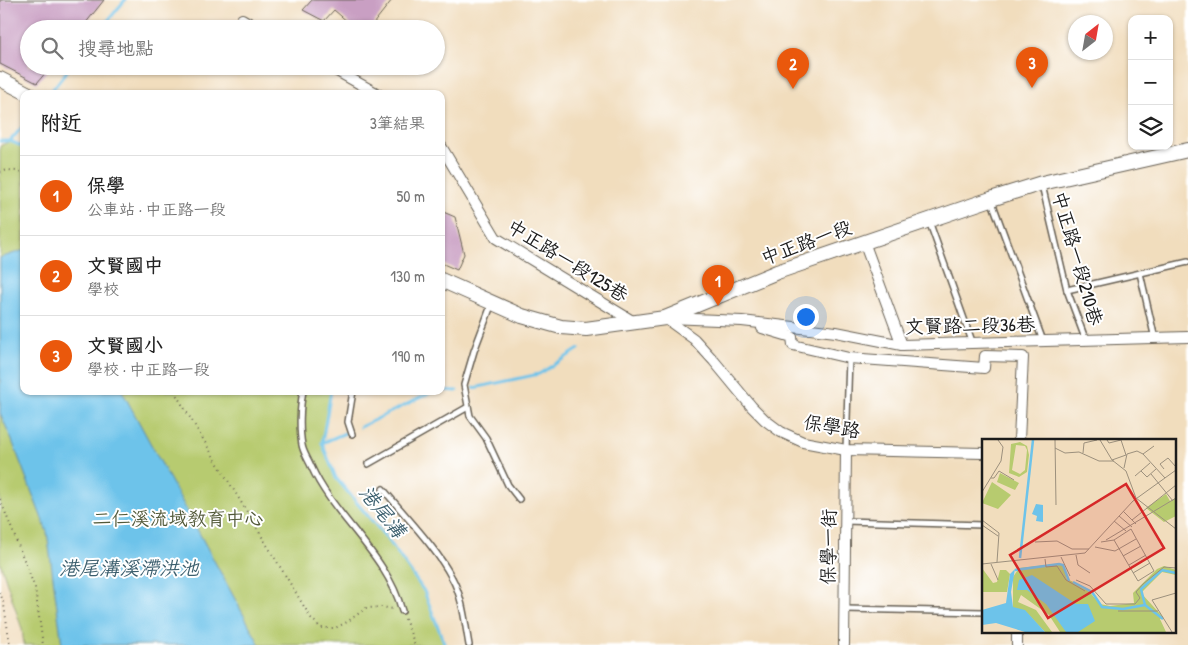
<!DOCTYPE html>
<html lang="zh-TW">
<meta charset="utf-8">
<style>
body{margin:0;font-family:"Patrick Hand","LXGW WenKai TC",sans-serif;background:#f6f6f6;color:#222}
.controls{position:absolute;right:15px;top:15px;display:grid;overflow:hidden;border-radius:10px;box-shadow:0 1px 4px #0004}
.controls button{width:45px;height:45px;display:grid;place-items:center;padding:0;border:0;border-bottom:1px solid #e0e0e0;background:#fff;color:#222;font:25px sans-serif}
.compass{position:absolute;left:1068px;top:15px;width:45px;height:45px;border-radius:50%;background:#fff;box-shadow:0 1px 4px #0004;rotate:31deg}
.you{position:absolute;left:805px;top:316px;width:18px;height:18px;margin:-12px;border:4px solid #fff;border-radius:50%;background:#1a73e8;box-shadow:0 0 0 8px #1a73e833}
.badge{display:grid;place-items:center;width:32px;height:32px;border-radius:50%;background:#ea580c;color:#fff;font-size:16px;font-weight:700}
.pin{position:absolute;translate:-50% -41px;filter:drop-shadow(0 1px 2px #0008)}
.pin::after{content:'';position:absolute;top:26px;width:18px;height:15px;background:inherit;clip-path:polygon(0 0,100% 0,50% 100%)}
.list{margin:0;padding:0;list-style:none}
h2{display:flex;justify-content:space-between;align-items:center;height:65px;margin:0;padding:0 20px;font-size:21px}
h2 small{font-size:16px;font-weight:400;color:#767676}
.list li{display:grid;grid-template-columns:32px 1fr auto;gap:15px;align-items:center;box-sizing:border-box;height:80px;padding:0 20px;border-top:1px solid #e0e0e0}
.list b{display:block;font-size:19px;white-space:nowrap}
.list p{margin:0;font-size:16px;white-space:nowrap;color:#767676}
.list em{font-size:16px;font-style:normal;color:#767676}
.icon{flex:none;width:28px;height:28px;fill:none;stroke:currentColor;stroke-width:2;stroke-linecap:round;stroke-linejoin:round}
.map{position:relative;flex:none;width:1188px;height:645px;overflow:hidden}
.search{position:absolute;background:#fff;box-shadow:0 1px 4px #0004;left:20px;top:20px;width:425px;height:55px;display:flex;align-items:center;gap:12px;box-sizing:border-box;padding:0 18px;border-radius:28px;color:#767676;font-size:19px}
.panel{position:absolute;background:#fff;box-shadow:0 1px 4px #0004;left:20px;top:90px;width:425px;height:305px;border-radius:10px}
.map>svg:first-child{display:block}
.green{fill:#b7cb6f;stroke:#6a7446}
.water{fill:#6dc3ea;stroke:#447083}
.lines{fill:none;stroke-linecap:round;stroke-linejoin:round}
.stream{stroke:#6dc3ea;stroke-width:3}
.building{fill:#c99fc3}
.lane-casing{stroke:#676054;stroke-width:8}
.street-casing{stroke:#676054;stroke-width:12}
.secondary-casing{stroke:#676054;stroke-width:16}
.path{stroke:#676054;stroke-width:2;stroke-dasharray:1 4;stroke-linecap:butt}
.lane{stroke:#fff;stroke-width:5}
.street{stroke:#fff;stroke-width:10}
.secondary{stroke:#fff;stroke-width:14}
.labels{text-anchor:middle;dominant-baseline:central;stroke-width:4;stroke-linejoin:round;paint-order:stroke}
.street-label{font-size:19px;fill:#1c1c1c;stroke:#fff}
.park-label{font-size:19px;fill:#525939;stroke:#fff}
.water-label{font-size:20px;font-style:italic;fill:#3c5f6e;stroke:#fff}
.inset-river{fill:none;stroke:#6dc3ea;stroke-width:2.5}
.inset-road{fill:none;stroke:#9c907d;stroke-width:1}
.view{fill:#d62828;fill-opacity:0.15;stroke:#d62828;stroke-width:2.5}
.inset-edge{fill:none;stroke:#1c1c1c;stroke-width:2.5}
</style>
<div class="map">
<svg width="1188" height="645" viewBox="0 0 1188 645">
<rect width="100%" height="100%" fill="#fff"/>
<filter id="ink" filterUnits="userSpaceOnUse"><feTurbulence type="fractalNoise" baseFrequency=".02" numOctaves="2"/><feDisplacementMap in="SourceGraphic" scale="10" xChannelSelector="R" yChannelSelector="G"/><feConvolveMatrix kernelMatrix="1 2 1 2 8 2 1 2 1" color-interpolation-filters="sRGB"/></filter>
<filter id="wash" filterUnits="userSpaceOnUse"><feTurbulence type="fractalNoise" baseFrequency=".0096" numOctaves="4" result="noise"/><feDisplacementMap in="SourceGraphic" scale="20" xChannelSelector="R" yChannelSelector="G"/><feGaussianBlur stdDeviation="1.12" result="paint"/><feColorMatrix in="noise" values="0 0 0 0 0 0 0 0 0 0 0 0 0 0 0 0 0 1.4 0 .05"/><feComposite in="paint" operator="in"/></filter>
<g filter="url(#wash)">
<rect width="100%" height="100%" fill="#f1ddbd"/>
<polygon class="green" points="10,141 24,147 24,391 331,391 322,443 336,478 389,541 424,591 445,645 24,645 22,629 0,562 0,146"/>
<polygon class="water" points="24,250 24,391 122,391 260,645 62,645 47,532 11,438 0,413 0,258"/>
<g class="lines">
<g class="stream">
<polyline points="101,29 125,0"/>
<polyline points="49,94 71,66"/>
<polyline points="0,141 10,141 24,147"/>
<polyline points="10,141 24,125"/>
<polyline points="474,388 539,374 579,349"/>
<polyline points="441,390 457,391"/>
<polyline points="331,391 322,443 336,478 389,541 424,591 445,645"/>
<polyline points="360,427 434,391"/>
<polyline points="322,443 345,433"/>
</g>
</g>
<g id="blocks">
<g class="building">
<polygon points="0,0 104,0 81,29 29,29 29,66 51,66 37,83 0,64"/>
<polygon points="312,0 392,0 369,29 356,29 334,10 324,21 303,10"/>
<polygon points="441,211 455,217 464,254 457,270 441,263"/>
</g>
</g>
</g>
<g filter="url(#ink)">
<use href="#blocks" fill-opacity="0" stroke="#676054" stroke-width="1"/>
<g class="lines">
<g class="lane-casing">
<g id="lane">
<polyline points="1042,185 1067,290 1086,341"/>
<polyline points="991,199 1043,341"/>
<polyline points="929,221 973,344"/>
<polyline points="1140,273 1155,339"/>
<polyline points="1067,290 1188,262"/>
<polyline points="492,303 474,351 464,385 470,416 486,438 508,485 519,499"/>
<path d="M 303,391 C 300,406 299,429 302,445 C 303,452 308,459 311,466 C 334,518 387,554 402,611"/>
<polyline points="352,434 348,422 353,391"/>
<polyline points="846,450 849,358"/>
<polyline points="368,464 468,407"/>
<path d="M 383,489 C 405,516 436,547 452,578 C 463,598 465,623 469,645"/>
<polyline points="845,521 983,525"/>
<polyline points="845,609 983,612"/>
</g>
</g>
<g class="street-casing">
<g id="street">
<polyline points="242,19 259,29"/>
<polyline points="328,66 378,94"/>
<polyline points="441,146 496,238 634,322"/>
<polyline points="864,242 902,345"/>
<polyline points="665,318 694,339 714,361 752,407 765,420 781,432 803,442 846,450 983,453"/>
<polyline points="669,318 742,321 836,332 902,345 1188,337"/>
<polyline points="762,328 792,337 793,345 849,358 984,368 985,356 1023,357 1019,440"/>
<polyline points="844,645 846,450"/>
<polyline points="1017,645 1017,631"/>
</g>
</g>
<g class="secondary-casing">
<g id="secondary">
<polyline points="0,79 29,94"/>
<polyline points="441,280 522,316 561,327 586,329 665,318 777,272 991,199 1042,183 1188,150"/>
</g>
</g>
<g class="path">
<polyline points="0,172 8,170 24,172"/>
<polyline points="174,391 311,618 321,628 335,628 347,622 366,608 382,607 393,609"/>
<polyline points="0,499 35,588 43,645"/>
<polyline points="0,592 4,605 10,645"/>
<polyline points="405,619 415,645"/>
</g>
<use href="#lane" class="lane"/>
<use href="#street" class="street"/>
<use href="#secondary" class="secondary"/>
</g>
</g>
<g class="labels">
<g class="street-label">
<text transform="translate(806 242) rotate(-20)">中正路一段</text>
<text transform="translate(1078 258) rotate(74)">中正路一段210巷</text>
<text transform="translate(568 260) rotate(32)">中正路一段125巷</text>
<text transform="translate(970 325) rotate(-1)">文賢路二段36巷</text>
<text transform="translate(832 426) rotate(10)">保學路</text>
<text transform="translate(828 547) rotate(-89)">保學一街</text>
</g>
<g class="park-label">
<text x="178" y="518">二仁溪流域教育中心</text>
</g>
<g class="water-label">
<text transform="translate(383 511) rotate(51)">港尾溝</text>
<text x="129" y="567">港尾溝溪滯洪池</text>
</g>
</g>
<g transform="translate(982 439)">
<rect width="194" height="194" fill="#f1ddbd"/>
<path d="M 38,3 L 45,7 L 47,16 L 45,33 L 37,38 L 27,34 L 29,5 ZM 34,6 L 43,7 L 45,11 L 43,31 L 38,35 L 30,31 ZM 18,34 L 37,44 L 33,51 L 15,43 ZM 10,43 L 29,56 L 16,70 L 0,64 ZM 184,55 L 188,62 L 194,59 L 194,77 L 182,83 L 164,69 ZM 74,125 L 81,126 L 85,140 L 104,149 L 118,165 L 128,167 L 152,164 L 151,154 L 175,130 L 182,127 L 194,131 L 194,136 L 180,133 L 159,154 L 181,178 L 178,180 L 184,193 L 78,193 L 67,176 L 39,156 L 36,163 L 54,171 L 70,193 L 63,193 L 45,174 L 31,169 L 31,138 L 37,129 ZM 0,129 L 11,144 L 15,143 L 18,131 L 24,131 L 28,135 L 25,153 L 0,153 Z" fill="#b7cb6f" fill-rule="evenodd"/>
<path d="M 54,65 L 61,66 L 61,83 L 54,82 L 55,77 L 50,75 ZM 33,130 L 29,153 L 31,168 L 43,171 L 63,193 L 43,193 L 14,184 L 0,186 L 0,171 L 24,164 L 28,135 ZM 50,136 L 94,165 L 106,165 L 113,182 L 96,193 L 84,193 L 64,165 L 45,151 L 35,151 L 37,141 Z" fill="#6dc3ea"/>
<path class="inset-river" d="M 38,119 L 51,1M 33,131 L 77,125 L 81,126 L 87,142M 91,143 L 110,153 L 120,168 L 141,170 L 163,166 L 159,150 L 180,131 L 194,134M 163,166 L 181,180"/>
<path class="inset-road" d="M 73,1 L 74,66M 118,1 L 130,21 L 144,32 L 154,59 L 194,90M 125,1 L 127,4 L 139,1 L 144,16 L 130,21M 73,9 L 83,14 L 97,13 L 117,22 L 132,22M 101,14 L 102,4 L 115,1M 161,15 L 183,39M 142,29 L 145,15 L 155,12 L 161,15 L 172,7M 182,30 L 178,25 L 186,19 L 194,28M 159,32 L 165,38 L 174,30M 169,35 L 191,62M 153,37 L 168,24M 9,39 L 12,39 L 17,32 L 32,41M 0,53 L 19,22 L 21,8 L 16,1M 141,72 L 154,85M 137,77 L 150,88M 0,81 L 17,94 L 15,123M 150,81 L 194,46M 132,82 L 144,92M 0,86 L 16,97M 124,101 L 194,59M 53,103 L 75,102 L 90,110 L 107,110M 119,103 L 132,101 L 149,90 L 172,132 L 156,142 L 132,101M 113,108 L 133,112 L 154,100M 94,116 L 96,126 L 108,134M 141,117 L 159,107M 79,118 L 88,137M 63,120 L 64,128 L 75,127 L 84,141 L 103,152M 0,125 L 103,114 L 151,62 L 194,31M 9,125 L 16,141M 147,126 L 164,116M 151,134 L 168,124M 94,141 L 108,147 L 124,165 L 153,165 L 158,159 L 154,153 L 161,145 L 182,128 L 194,129M 136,172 L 176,172M 190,193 L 170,161 L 194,154"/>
<path class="view" d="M 144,45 L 182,109 L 66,179 L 28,116 Z"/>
<rect width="194" height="194" class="inset-edge"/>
</g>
</svg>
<div class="controls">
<button>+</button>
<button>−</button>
<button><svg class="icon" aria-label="layers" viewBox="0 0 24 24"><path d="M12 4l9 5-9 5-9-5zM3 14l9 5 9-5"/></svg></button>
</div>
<svg class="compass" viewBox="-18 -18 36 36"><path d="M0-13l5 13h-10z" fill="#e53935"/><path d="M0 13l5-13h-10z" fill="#767676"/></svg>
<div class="you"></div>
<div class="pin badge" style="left:718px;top:306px">1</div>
<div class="pin badge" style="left:793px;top:89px">2</div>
<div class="pin badge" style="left:1032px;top:88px">3</div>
<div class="search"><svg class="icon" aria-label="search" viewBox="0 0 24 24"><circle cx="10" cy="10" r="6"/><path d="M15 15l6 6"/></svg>搜尋地點</div>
<section class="panel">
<h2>附近<small>3筆結果</small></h2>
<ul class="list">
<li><span class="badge">1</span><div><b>保學</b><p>公車站 · 中正路一段</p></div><em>50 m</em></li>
<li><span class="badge">2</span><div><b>文賢國中</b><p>學校</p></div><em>130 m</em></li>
<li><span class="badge">3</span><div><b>文賢國小</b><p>學校 · 中正路一段</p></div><em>190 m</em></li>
</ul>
</section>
</div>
